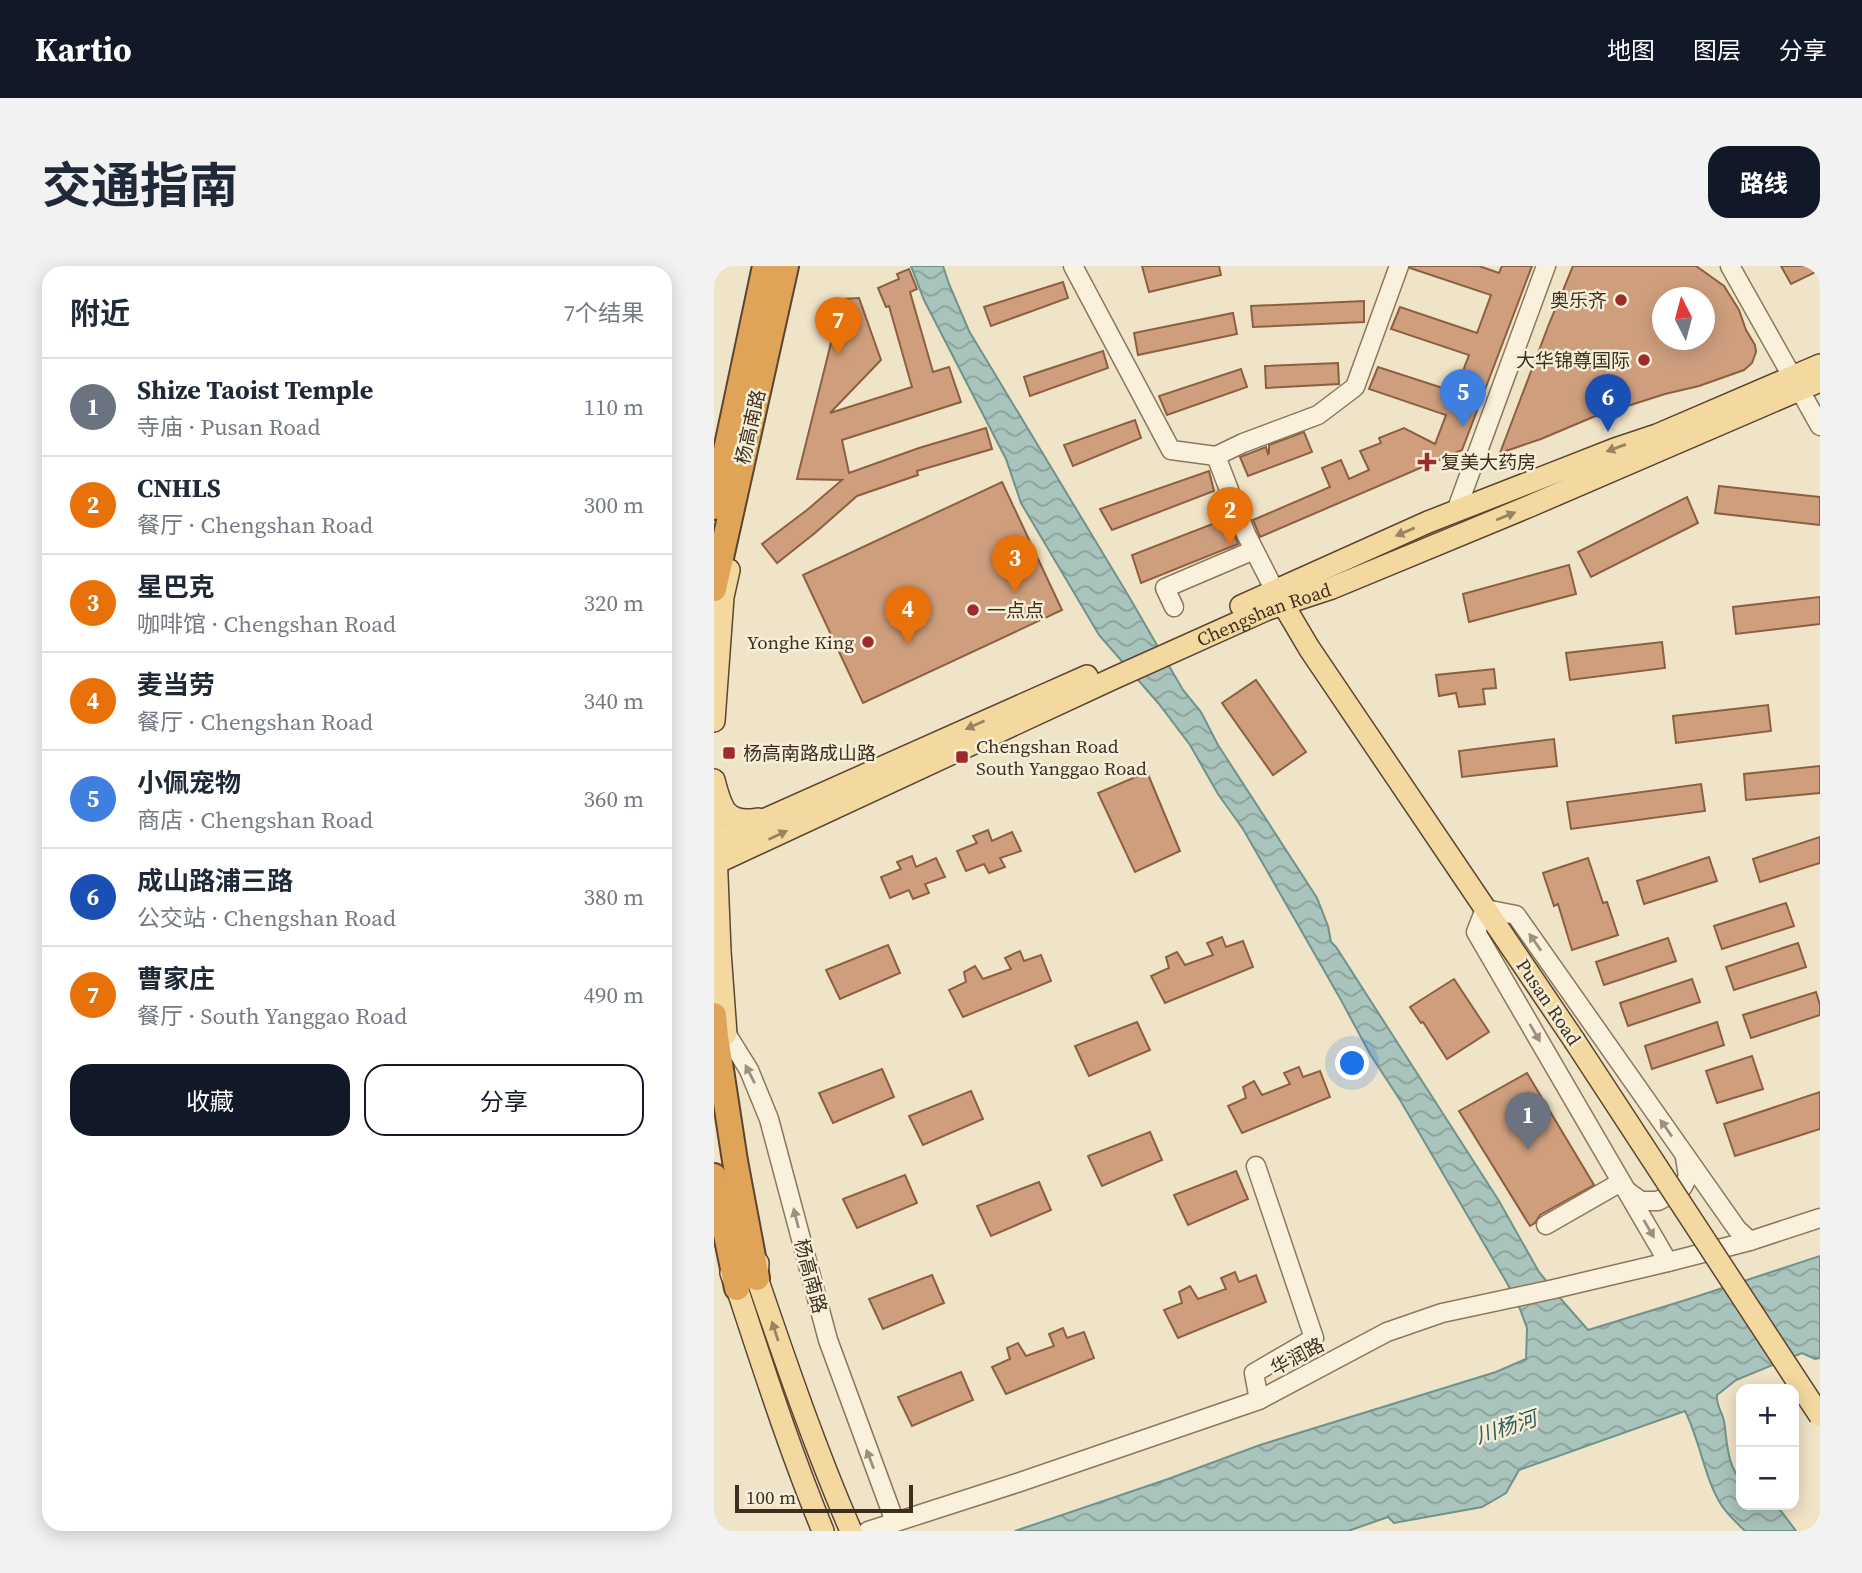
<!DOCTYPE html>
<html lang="zh">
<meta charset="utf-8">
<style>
body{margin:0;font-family:"Source Serif 4","Noto Sans SC",serif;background:#f2f2f3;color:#1f2937}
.controls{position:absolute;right:21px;bottom:21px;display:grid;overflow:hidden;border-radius:14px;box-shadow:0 4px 18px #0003}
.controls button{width:63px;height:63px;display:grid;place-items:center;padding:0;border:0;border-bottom:2px solid #e0e1e3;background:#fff;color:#1f2937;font:35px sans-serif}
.compass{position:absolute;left:938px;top:21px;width:63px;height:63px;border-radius:50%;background:#fff;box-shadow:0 4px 18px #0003;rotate:354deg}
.scale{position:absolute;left:21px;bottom:18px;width:178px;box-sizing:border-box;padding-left:7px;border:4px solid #3d2e20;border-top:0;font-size:19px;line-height:24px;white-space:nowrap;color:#3d2e20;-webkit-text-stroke:5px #f7eed8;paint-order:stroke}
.you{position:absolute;left:639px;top:798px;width:24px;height:24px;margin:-18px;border:5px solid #fff;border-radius:50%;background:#1a73e8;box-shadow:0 0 0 10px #1a73e833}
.badge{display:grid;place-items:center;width:46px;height:46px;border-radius:50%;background:#111827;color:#fff;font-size:23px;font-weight:700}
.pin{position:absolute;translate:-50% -58px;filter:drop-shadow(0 2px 4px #0008)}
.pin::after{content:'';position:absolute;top:37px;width:24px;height:21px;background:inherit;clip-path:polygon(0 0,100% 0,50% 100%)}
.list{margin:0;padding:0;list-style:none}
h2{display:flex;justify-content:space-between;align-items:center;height:91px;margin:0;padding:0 28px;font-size:30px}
h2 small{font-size:23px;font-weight:400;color:#747a83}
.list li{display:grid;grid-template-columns:46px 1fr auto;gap:21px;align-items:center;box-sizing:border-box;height:98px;padding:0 28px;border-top:2px solid #e0e1e3}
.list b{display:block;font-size:26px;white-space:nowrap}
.list p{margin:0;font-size:23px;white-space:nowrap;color:#747a83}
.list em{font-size:23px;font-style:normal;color:#747a83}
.actions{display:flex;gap:14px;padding:21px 28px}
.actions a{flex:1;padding:16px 0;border:2px solid #111827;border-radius:21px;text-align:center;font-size:24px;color:#111827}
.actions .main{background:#111827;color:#fff}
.map{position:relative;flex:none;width:1106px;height:1265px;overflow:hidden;border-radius:21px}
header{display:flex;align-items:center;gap:42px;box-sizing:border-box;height:98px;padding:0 35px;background:#111827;color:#fff}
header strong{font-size:33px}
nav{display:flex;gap:38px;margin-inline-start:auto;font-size:24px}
.intro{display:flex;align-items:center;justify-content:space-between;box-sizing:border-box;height:168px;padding:0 42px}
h1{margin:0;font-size:49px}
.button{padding:18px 32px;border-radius:21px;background:#111827;color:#fff;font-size:24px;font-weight:700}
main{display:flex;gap:42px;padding:0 42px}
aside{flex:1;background:#fff;border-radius:21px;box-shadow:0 4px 18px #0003}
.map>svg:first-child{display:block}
.water{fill:url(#water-waves);stroke:#6f938a;stroke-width:2}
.building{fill:#cf9f7d;stroke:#8d5f41;stroke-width:2;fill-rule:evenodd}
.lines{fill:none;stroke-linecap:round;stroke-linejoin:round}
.minor-casing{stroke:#8d765c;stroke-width:21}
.major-casing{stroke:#5b4430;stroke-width:24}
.highway-casing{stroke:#5b4430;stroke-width:28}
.minor{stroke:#faf1dc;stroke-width:18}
.major{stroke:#f3d9a0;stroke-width:21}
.highway{stroke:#e0a458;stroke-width:24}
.major-bridge-casing{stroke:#5b4430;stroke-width:24;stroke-linecap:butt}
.major-bridge{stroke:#f3d9a0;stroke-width:21}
.oneway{fill:#988460}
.oneway2{fill:#9c907e}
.poi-dot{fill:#9e2a2b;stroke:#f7eed8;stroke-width:2.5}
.labels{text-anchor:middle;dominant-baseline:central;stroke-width:5;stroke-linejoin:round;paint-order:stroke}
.poi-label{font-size:19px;fill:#3d2e20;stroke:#f7eed8;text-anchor:start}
.street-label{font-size:19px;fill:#3d2e20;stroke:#f7eed8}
.water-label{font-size:21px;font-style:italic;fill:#2f5d5a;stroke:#f7eed8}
</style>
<header>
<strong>Kartio</strong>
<nav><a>地图</a><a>图层</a><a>分享</a></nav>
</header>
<div class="intro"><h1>交通指南</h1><a class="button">路线</a></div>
<main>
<aside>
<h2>附近<small>7个结果</small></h2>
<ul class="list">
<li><span class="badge" style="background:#6b7280">1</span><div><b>Shize Taoist Temple</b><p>寺庙 · Pusan Road</p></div><em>110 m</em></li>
<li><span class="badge" style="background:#e8710a">2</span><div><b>CNHLS</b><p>餐厅 · Chengshan Road</p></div><em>300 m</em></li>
<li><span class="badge" style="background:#e8710a">3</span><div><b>星巴克</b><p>咖啡馆 · Chengshan Road</p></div><em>320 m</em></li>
<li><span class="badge" style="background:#e8710a">4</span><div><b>麦当劳</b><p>餐厅 · Chengshan Road</p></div><em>340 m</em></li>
<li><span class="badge" style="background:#3f7fe0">5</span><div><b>小佩宠物</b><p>商店 · Chengshan Road</p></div><em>360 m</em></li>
<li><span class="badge" style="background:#1a4fb4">6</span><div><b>成山路浦三路</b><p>公交站 · Chengshan Road</p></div><em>380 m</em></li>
<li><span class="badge" style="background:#e8710a">7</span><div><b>曹家庄</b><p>餐厅 · South Yanggao Road</p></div><em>490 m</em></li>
</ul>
<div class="actions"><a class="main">收藏</a><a>分享</a></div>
</aside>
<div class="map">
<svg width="1106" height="1265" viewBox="0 0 1106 1265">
<defs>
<pattern id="water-waves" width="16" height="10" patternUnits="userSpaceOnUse" patternTransform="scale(1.75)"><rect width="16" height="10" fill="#a9c4bc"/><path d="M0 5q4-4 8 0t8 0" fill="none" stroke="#8ba098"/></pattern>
</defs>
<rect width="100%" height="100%" fill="#f0e4c8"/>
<path class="water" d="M 197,0 L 229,0 L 235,18 L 255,65 L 414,329 L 469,424 L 487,446 L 504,479 L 603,632 L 614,660 L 617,676 L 622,681 L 785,935 L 825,1006 L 846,1032 L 874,1064 L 975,1033 L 1106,990 L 1106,1092 L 1101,1093 L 1088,1087 L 1022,1114 L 1003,1129 C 1002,1140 1008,1145 1010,1155 C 1013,1174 1013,1200 1027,1214 L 1027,1239 L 1058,1239 L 1067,1245 L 1082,1265 L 1031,1265 C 1023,1257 1014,1249 1008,1240 C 991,1215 986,1174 971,1145 L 805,1204 L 792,1227 L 768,1241 L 680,1257 L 674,1251 L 634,1265 L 301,1265 L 454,1213 L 546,1179 L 782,1106 L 812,1093 L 813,1062 L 806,1043 L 793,1017 L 686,834 L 656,788 L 627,734 L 529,563 L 504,528 L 476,479 L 445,438 L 385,369 L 307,237 L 292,193 L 210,34 Z"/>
<g class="building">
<polygon points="428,0 505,0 507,9 435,26"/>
<polygon points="696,0 765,0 785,7 788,0 818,0 748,184 546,271 539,254 616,221 608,202 627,194 635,213 655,204 646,185 667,177 665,172 690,162 721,178 732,149 655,123 664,101 741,126 755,89 677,63 686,41 763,67 777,29 696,2"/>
<path d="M 859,0 L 982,0 L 1010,20 L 1025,44 L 1032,64 L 1041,79 L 1042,86 L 1038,97 L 1030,104 L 985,120 L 951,128 L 879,151 L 827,173 L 786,187 L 835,58 ZM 948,32 L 990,32 L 990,74 L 948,74 Z"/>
<polygon points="1067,0 1106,0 1106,4 1077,18"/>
<polygon points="195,3 203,23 196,26 219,106 235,101 247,136 128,174 135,207 205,182 272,162 278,183 203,205 204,209 143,230 101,267 63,297 48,278 93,244 128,214 83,213 128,33 145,32 167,94 116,147 198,121 175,40 172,41 164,22 185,13 183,8"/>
<polygon points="349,16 354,32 277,60 270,41"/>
<polygon points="650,35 650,56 539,61 537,40"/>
<polygon points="519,47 523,68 424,89 420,67"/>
<polygon points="389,85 394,102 316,130 310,111"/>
<polygon points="624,97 625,118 552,122 551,100"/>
<polygon points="527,103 533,121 453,149 445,130"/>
<polygon points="421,154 427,172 359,200 350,179"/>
<polygon points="590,166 598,186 534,210 526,191 552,181 554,188 555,187 555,179"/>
<polygon points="495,205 500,225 398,264 386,243"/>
<polygon points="288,216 348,344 149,437 89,309"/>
<polygon points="1005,220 1106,231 1106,259 1001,247"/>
<polygon points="973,231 984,257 877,311 864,286"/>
<polygon points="514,252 524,278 427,317 418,289"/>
<polygon points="855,299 862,328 755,356 749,328"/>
<polygon points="1106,331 1106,358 1022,368 1019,341"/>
<polygon points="948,376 951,402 856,414 852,387"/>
<polygon points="780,403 782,422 769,423 771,438 745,441 742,427 725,430 722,409"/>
<polygon points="542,414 592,486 559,509 508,437"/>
<polygon points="1054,439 1057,465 962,477 959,450"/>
<polygon points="840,473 843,500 748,511 745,485"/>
<polygon points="1106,500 1106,527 1032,534 1030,508"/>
<polygon points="433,506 466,585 421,606 384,527"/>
<polygon points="987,518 991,545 857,563 853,536"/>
<polygon points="274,564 278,575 298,566 307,585 286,592 291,601 275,607 270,598 252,605 243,585 263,577 259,570"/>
<polygon points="1106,571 1106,597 1046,616 1039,593"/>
<polygon points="198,590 202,601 222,592 231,611 211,618 215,627 199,633 195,624 176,632 167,611 187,603 183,596"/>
<polygon points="995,591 1003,615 930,638 923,615"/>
<polygon points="874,592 889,637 893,636 904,669 858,684 844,638 840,640 829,607"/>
<polygon points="1072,637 1080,660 1008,683 1000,660"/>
<polygon points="508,671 512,681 529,675 539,701 451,737 437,710 455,702 452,691 463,686 471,699 499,689 493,677"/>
<polygon points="954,672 962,695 890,719 882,696"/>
<polygon points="1084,677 1092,701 1020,724 1012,701"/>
<polygon points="174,679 186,707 126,733 112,704"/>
<polygon points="306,685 310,695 327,689 337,715 249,751 235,724 252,716 250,706 261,700 269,713 297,703 291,692"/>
<polygon points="740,713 775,766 733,793 709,756 707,757 696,741"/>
<polygon points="978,713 986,736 914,760 906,737"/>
<polygon points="1102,726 1106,739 1106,749 1037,772 1029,749"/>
<polygon points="423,756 436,784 375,810 361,780"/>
<polygon points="1003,756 1010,779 938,803 931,780"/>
<polygon points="1038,790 1049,823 1003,837 992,805"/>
<polygon points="585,801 589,811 606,805 616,831 528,867 514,840 532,832 529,821 540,815 548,829 576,818 570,807"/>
<polygon points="168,803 180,831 119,857 105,827"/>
<polygon points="813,807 880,919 826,949 821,957 816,960 745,845"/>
<polygon points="257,825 269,853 209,879 195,850"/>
<polygon points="1106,826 1106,863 1021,890 1010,858"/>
<polygon points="436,866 448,894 388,920 374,890"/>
<polygon points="522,905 534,933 474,959 460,929"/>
<polygon points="191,909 203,937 143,962 129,933"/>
<polygon points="325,916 337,944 277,970 263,940"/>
<polygon points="521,1006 525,1016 542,1009 552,1036 464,1072 450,1044 468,1037 465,1026 476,1020 484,1033 512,1023 507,1012"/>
<polygon points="218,1009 230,1037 169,1063 155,1033"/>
<polygon points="349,1062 353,1072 370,1066 380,1092 292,1128 278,1101 296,1093 293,1082 304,1077 312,1090 340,1080 335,1068"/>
<polygon points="247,1106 259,1134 198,1160 184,1131"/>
</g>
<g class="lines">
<g class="minor-casing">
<g id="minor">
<polyline points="359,0 457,184 502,190"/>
<polyline points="1016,0 1106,160"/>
<polyline points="742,245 832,0"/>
<polyline points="561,325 532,268 502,190 529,177 604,149 641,121 685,0"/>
<polyline points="460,341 451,322 540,284"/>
<polyline points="12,767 35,804 55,853 114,1074 181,1256"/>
<polyline points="542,900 600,1072 540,1107 545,1134"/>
<polyline points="913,925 927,935 944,935 968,922 974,911 971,891"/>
<polyline points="832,959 907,916"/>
<polyline points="954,996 762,666 771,643 802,649 1023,963 1036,975"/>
<polyline points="154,1265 306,1216 545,1134 673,1066 728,1047 840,1023 954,996 1036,975 1106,952"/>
</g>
</g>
<g class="major-casing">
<g id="major">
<polyline points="562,326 595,382 860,774"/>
<polyline points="527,340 714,256 901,183 943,169 1106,99"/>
<polyline points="0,455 9,331 15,304"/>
<path d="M 0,514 C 7,541 11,559 44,553"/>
<polyline points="0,536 6,685 12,768"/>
<polyline points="0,576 373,410"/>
<path id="s1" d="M 0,598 L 398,413 L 554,343 L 618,322 L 816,240 L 1106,115"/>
<path d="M 44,997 L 43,1012 C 72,1097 101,1182 137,1265"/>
<path d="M 17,1007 L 23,1022 C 50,1104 76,1185 109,1265"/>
</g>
</g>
<g class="highway-casing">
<g id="highway">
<polyline points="0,241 51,0"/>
<polyline points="0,323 72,0"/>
<polyline points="0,749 2,771 21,895 43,1012"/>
<polyline points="0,910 23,1022"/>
</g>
</g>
<use href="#minor" class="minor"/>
<use href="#major" class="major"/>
<use href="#highway" class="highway"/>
<g class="major-bridge-casing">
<polyline id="major-bridge" points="860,774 1106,1150"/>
</g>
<use href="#major-bridge" class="major-bridge"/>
</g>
<defs><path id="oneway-solid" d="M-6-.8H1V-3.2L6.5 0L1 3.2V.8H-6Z" transform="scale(1.75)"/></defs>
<g class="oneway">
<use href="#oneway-solid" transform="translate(902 182) rotate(160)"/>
<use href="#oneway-solid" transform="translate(792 250) rotate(-22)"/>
<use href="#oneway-solid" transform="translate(691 266) rotate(157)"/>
<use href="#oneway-solid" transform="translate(261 459) rotate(156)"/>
<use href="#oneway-solid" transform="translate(64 569) rotate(-25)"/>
<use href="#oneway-solid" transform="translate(61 1065) rotate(-108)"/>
</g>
<g class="oneway2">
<use href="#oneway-solid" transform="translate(821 676) rotate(-125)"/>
<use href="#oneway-solid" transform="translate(821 767) rotate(60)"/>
<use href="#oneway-solid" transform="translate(36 808) rotate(-117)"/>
<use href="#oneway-solid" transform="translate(952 862) rotate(-125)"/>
<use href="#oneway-solid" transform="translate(82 952) rotate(-104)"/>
<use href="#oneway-solid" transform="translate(935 963) rotate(60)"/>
<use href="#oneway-solid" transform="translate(156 1193) rotate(-111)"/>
</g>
<g class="poi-dot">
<circle cx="907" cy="34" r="7"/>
<circle cx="930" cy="94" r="7"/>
<path d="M709.5 185.5h7v7h7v7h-7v7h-7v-7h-7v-7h7z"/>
<circle cx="259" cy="344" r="7"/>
<circle cx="154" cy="376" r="7"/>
<rect x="8" y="480" width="14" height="14" rx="3.5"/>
<rect x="241" y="484" width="14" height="14" rx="3.5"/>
</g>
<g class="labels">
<g class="poi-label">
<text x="893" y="34" text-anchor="end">奥乐齐</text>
<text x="916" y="94" text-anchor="end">大华锦尊国际</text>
<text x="727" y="196">复美大药房</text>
<text x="273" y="344">一点点</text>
<text x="140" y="376" text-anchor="end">Yonghe King</text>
<text x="262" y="480">Chengshan Road<tspan x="262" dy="22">South Yanggao Road</tspan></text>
<text x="29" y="487">杨高南路成山路</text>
</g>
<g class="street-label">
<text transform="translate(36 161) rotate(-77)">杨高南路</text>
<text stroke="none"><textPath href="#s1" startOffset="604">Chengshan Road</textPath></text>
<text transform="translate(835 736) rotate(56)">Pusan Road</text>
<text transform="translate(97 1010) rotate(75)">杨高南路</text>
<text transform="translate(583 1090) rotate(-28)">华润路</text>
</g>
<g class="water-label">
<text transform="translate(792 1161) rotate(-18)">川杨河</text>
</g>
</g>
</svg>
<div class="controls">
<button>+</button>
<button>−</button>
</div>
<svg class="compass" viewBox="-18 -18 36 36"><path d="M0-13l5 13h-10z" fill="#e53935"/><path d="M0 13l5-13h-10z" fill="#747a83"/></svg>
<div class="scale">100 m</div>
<div class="you"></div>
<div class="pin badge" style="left:814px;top:884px;background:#6b7280">1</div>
<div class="pin badge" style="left:516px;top:279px;background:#e8710a">2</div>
<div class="pin badge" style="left:301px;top:327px;background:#e8710a">3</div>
<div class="pin badge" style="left:194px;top:378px;background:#e8710a">4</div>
<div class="pin badge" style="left:749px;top:161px;background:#3f7fe0">5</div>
<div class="pin badge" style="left:894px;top:166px;background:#1a4fb4">6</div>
<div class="pin badge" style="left:124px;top:89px;background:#e8710a">7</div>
</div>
</main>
